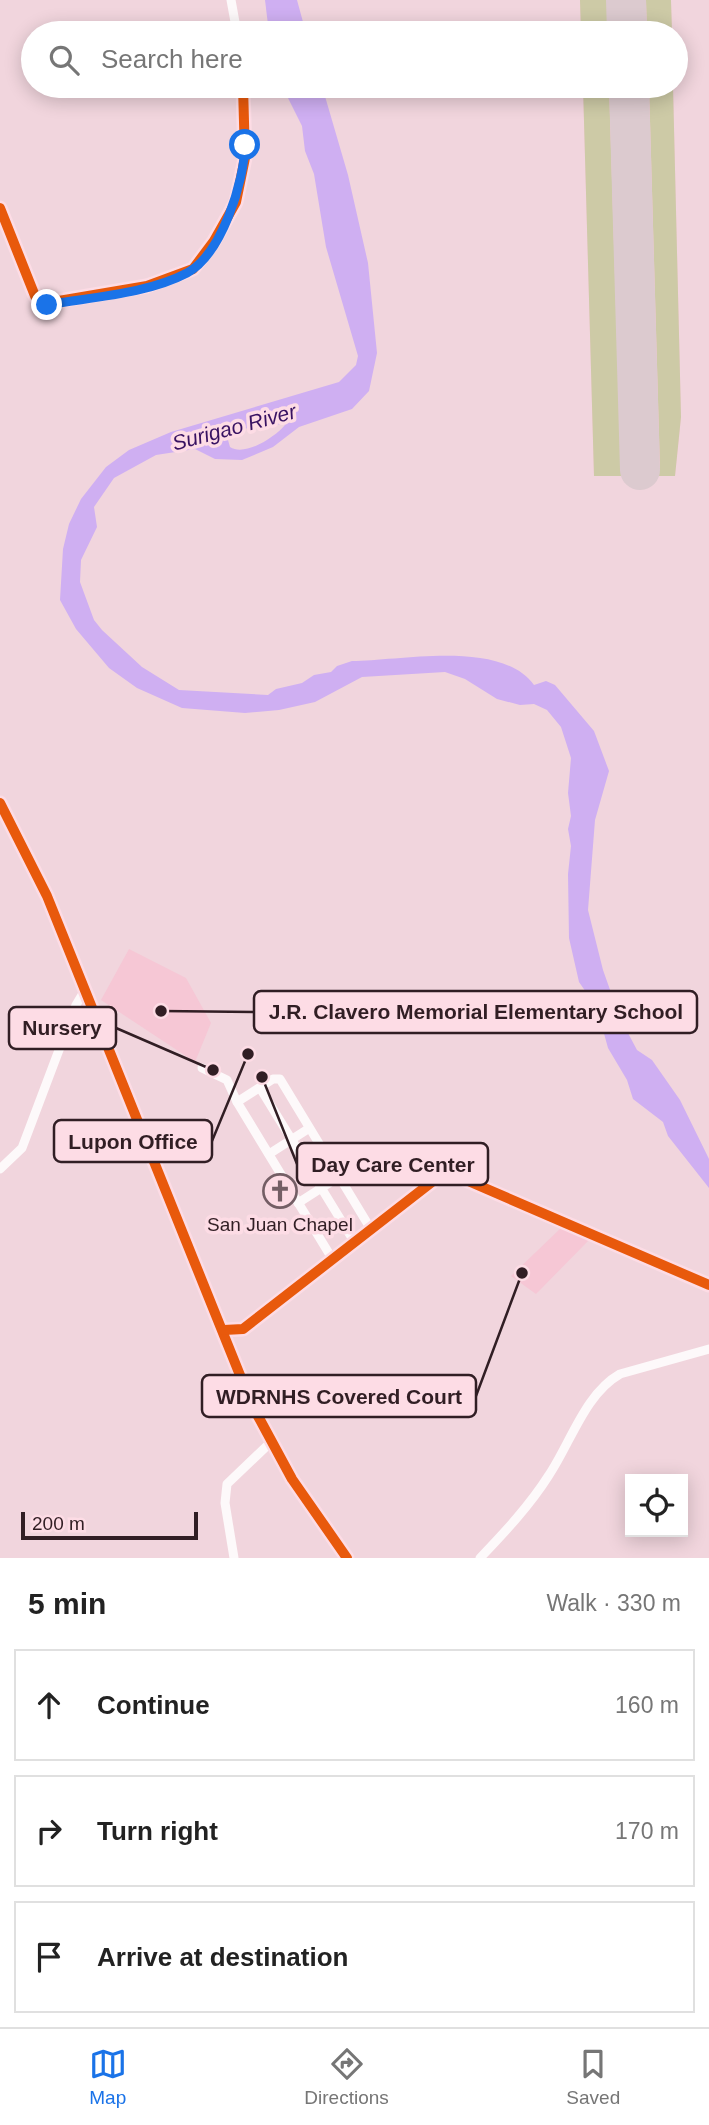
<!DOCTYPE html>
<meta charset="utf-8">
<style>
body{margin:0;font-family:Helvetica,sans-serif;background:#f6f6f6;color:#222}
.controls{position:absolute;right:21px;bottom:21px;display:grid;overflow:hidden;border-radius:0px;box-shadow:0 4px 18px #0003}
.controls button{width:63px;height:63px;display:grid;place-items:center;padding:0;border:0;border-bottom:2px solid #e0e0e0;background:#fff;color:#222;font:35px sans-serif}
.scale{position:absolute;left:21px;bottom:18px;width:177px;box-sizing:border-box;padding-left:7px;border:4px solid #311e24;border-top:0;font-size:19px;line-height:24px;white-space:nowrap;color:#311e24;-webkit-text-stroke:5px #fddce5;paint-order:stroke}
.stop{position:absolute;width:21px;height:21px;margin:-16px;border:5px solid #1a73e8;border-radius:50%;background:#fff}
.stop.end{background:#1a73e8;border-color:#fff;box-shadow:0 2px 7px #0008}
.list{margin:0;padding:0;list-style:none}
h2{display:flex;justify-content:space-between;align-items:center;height:91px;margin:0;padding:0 28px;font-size:30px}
h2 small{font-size:23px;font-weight:400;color:#767676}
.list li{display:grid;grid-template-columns:46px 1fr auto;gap:21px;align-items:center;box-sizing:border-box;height:112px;margin:0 14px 14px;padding:0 14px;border:2px solid #e0e0e0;border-radius:0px}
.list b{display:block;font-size:26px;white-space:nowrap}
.list em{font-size:23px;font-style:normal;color:#767676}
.icon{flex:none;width:38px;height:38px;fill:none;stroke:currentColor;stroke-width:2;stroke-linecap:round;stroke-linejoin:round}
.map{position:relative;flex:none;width:709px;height:1558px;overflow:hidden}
.search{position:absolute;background:#fff;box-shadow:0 4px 18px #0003;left:21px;right:21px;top:21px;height:77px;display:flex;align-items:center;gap:18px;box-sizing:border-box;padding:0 24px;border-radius:38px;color:#767676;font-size:26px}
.sheet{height:469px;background:#fff}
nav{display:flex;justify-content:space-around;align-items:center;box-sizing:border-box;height:98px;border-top:2px solid #e0e0e0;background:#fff;font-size:19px;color:#767676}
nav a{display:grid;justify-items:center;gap:4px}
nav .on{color:#1a73e8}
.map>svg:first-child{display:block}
.built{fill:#f6c7d5}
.green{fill:#cdcaa6}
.water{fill:#cfaff2;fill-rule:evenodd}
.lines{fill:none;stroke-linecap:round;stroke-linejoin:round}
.runway{stroke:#dccacf;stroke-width:40}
.minor{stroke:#fdf9fa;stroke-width:9}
.cycleway-casing{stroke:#fddce5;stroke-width:15}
.cycleway{stroke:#e8590c;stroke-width:10}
.route{stroke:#1a73e8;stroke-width:9}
.labels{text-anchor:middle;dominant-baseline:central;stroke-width:7;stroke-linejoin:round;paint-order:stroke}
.poi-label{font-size:19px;fill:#311e24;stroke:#fddce5}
.water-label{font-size:21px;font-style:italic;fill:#381262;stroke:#fddce5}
.leader{fill:none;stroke:#311e24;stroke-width:2.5}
.callout-dot{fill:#311e24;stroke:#fddce5;stroke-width:2.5}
.callout{fill:#fddce5;stroke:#311e24;stroke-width:2.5}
.callout-label{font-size:21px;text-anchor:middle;font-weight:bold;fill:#311e24}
</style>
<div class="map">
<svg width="709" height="1558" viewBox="0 0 709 1558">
<rect width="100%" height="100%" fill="#f1d5dd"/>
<g class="built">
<polygon points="580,0 671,0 672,33 581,33"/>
<polygon points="583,86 673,86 681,417 675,476 594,476"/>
<polygon points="129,949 186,978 211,1023 195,1062 101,1000"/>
<polygon points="562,1227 590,1239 536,1294 511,1276"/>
</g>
<g class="green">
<polygon points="580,0 607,0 608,33 581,33"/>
<polygon points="646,0 671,0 672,33 647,33"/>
<polygon points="583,86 609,86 621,470 660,468 649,86 673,86 681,417 675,476 594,476"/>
</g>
<g class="water">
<polygon points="265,0 297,0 306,33 269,33"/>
<path d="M 282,86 L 322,86 L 348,175 L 368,263 L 377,353 L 369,391 L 352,409 L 299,427 L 273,447 L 242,460 L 215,459 L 195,449 L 156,455 L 114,478 L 94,507 L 97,527 L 81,560 L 80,582 L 94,620 L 102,630 L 142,667 L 179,690 L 268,695 L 276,689 L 302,683 L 314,675 L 331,672 L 337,666 L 352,661 C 399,661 501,639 534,685 L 546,681 L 555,685 L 594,731 L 609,771 L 595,820 L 588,910 L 603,970 L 620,1018 L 637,1050 L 652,1060 L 680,1100 L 709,1159 L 709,1188 L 668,1136 L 663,1122 L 633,1099 L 627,1080 L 608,1048 L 597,1008 L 579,982 L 569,938 L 568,874 L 571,846 L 568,829 L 571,816 L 568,793 L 571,758 L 561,727 L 547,710 L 534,704 L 520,705 L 497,699 L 465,679 L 445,672 L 362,677 L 315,702 L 279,710 L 245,713 L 182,708 L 137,688 L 109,668 L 76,629 L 60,600 L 63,549 L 69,524 L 81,499 L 106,467 L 129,450 L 171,432 L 339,382 L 356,365 L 358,356 L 326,247 L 314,174 L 305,151 L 302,126 ZM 263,423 L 285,425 C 275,437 245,457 230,447 L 228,440 L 235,432 Z"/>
</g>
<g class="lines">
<g class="runway">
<polyline points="626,0 627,33"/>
<polyline points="629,86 640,470"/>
</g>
<g class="minor">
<polyline points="231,0 237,33"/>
<polyline points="0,208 35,296 41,304 147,286 193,269 214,241 236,202 245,158 243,86"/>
<polyline points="0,803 47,896 252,1405 292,1479 347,1558"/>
<polyline points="202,1068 227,1080 237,1102"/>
<polyline points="260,1088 355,1243"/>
<polyline points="269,1154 308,1129"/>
<polyline points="0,1169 22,1148 76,1005 85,990"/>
<polyline points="298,1203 340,1176"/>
<polyline points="333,1260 237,1102 273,1079 280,1079 372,1231"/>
<polyline points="224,1330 243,1329 437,1178 452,1174 709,1285"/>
<polyline points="234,1558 225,1503 227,1484 271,1442"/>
<path d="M 480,1558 C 505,1532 530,1505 549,1475 C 571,1442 585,1394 620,1374 L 709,1349"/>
</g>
<g class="cycleway-casing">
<g id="cycleway">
<polyline points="0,208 35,296 41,304 147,286 193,269 214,241 236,202 245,158 243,86"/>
<polyline points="0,803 47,896 252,1405 292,1479 347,1558"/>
<polyline points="224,1330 243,1329 437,1178 452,1174 709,1285"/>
</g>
</g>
<use href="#cycleway" class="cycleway"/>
</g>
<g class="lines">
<path class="route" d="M 47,305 C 92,297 147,294 187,273 C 222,254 244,182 245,145"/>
</g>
<defs>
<g id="church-ring" transform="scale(1.75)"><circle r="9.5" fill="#fddce5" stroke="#745e65" stroke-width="1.5"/><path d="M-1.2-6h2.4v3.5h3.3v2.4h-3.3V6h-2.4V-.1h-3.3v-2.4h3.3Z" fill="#745e65"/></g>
</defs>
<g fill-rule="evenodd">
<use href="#church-ring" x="280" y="1191"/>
</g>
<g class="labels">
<g class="poi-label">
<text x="280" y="1224">San Juan Chapel</text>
</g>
<g class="water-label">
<text transform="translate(234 427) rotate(-15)">Surigao River</text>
</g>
</g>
<path class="leader" d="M161 1011L254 1012M213 1070L116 1028M248 1054L212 1141M262 1077L297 1164M522 1273L476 1396"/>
<g class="callout-dot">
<circle cx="161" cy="1011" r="7"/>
<circle cx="213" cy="1070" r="7"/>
<circle cx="248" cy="1054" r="7"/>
<circle cx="262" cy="1077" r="7"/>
<circle cx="522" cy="1273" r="7"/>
</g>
<g class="callout">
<rect x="254" y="991" width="443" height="42" rx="7"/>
<rect x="9" y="1007" width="107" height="42" rx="7"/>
<rect x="54" y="1120" width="158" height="42" rx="7"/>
<rect x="297" y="1143" width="191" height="42" rx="7"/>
<rect x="202" y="1375" width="274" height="42" rx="7"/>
</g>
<g class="callout-label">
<text x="476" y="1019">J.R. Clavero Memorial Elementary School</text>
<text x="62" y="1035">Nursery</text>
<text x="133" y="1149">Lupon Office</text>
<text x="393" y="1172">Day Care Center</text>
<text x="339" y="1404">WDRNHS Covered Court</text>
</g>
</svg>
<div class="controls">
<button><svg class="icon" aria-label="locate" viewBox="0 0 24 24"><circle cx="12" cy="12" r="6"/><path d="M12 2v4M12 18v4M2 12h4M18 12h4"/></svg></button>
</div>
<div class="scale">200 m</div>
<div class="stop" style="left:245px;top:145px"></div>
<div class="stop end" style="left:47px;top:305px"></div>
<div class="search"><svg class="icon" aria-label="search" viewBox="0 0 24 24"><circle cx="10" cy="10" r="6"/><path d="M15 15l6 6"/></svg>Search here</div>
</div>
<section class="sheet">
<h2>5 min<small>Walk · 330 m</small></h2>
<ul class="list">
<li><svg class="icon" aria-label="ahead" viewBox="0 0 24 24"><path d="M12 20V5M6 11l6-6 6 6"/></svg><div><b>Continue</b></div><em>160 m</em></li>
<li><svg class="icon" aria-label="right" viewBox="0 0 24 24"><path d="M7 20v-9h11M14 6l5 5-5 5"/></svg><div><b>Turn right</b></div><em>170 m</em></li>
<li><svg class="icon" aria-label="arrive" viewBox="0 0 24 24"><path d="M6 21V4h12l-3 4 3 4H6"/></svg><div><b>Arrive at destination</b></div></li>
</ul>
</section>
<nav>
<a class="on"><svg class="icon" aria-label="map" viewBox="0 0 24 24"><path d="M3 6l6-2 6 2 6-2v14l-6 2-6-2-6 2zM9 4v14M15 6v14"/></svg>Map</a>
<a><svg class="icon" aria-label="directions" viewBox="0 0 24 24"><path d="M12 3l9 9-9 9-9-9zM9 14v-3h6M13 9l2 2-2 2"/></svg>Directions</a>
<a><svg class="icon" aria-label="saved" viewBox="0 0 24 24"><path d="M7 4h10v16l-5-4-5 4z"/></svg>Saved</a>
</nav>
